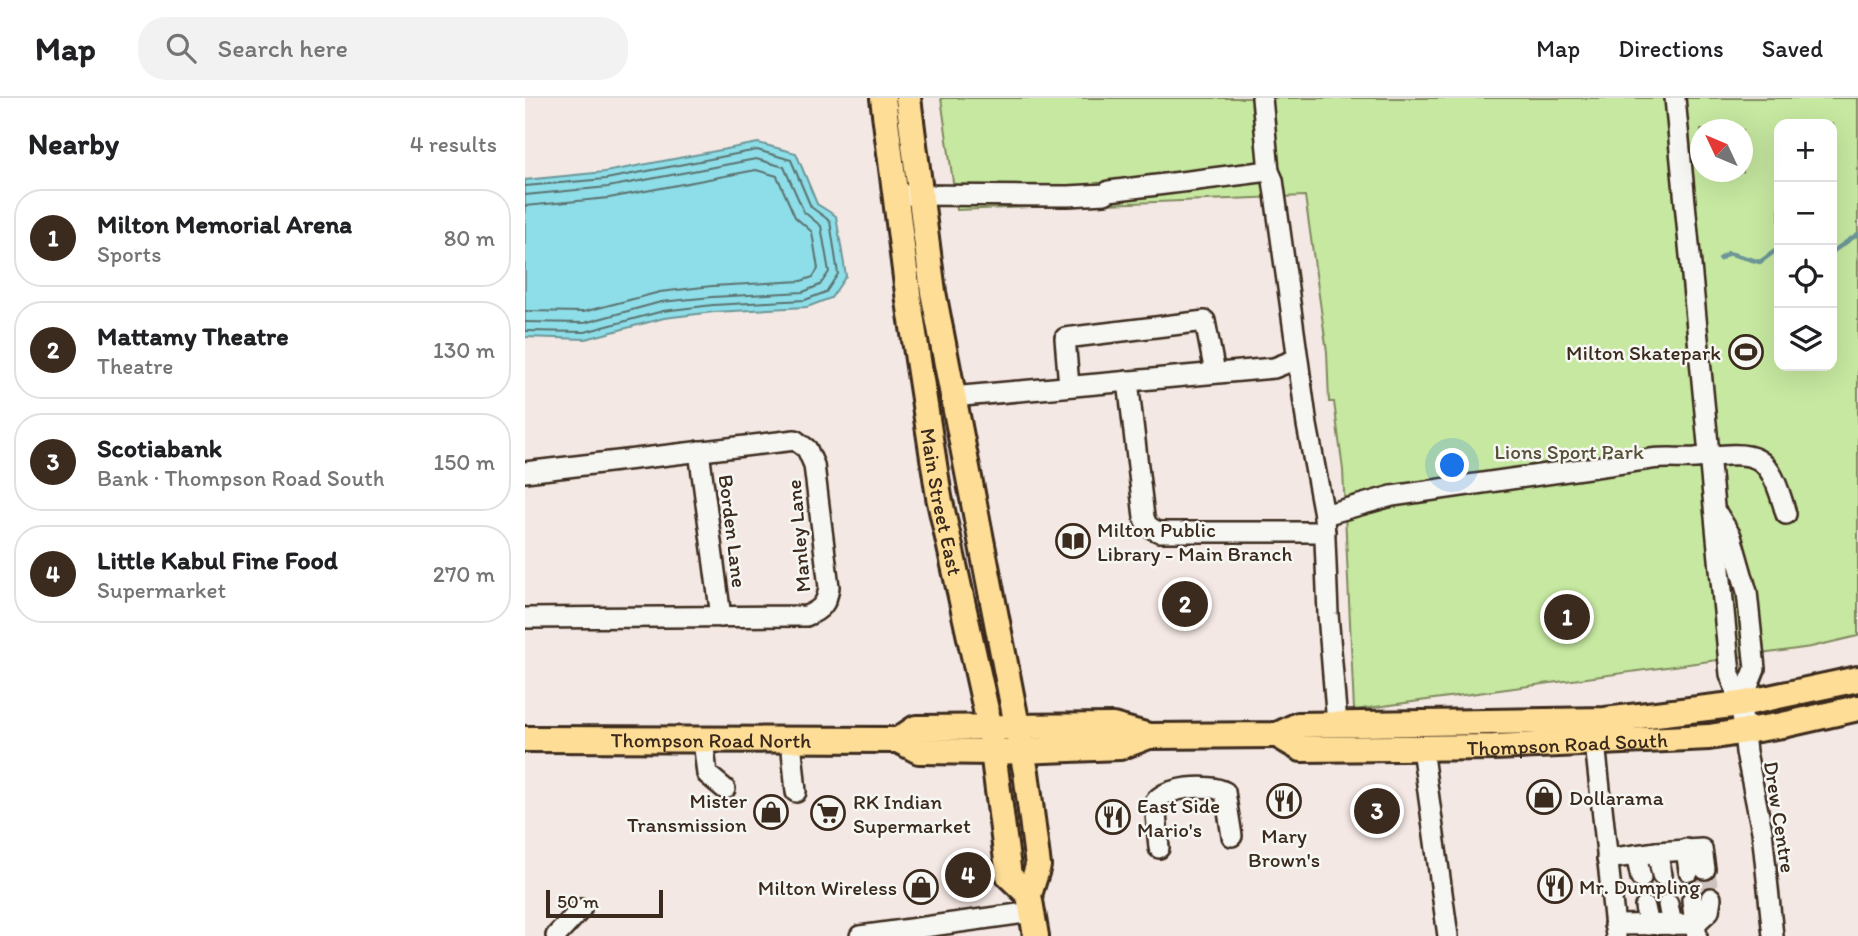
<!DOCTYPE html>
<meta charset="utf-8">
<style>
body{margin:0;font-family:Itim,sans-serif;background:#f2f2f2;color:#202124}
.controls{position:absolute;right:21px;top:21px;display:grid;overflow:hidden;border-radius:14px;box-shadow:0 7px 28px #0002}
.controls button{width:63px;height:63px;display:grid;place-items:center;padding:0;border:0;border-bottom:2px solid #e0e0e0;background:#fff;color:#202124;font:35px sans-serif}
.compass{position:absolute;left:1165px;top:21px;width:63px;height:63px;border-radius:50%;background:#fff;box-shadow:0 7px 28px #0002;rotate:314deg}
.scale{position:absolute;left:21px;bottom:18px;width:117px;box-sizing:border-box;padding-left:7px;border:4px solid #3b2a1e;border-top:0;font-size:19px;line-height:24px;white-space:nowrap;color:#3b2a1e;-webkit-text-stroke:5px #f6f6f2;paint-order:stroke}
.you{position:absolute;left:928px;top:368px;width:24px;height:24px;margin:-18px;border:5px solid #fff;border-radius:50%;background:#1a73e8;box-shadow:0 0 0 10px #1a73e833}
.badge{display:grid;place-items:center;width:46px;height:46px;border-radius:50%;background:#3b2a1e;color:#fff;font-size:23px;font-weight:700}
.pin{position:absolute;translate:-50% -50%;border:4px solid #fff;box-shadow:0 2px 7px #0006}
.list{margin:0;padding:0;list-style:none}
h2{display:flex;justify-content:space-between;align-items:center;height:91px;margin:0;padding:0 28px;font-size:30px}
h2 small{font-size:23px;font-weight:400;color:#757577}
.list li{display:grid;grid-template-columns:46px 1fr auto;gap:21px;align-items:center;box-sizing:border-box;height:98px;margin:0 14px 14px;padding:0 14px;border:2px solid #e0e0e0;border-radius:28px}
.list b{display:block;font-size:26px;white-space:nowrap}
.list p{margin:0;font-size:23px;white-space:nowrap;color:#757577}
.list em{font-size:23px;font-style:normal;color:#757577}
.icon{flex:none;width:38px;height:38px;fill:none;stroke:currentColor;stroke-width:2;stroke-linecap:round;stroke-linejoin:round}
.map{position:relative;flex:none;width:1333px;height:838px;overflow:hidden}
header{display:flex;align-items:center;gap:42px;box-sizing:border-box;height:98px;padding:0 35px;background:#fff;border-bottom:2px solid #e0e0e0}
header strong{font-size:33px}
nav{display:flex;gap:38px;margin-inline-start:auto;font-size:24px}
.search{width:490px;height:63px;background:#f2f2f2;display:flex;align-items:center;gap:18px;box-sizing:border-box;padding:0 24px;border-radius:28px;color:#757577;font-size:26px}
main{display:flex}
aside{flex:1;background:#fff}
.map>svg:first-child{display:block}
.green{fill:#c6e8a0;stroke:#80895f;stroke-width:2;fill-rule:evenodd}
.water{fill:#8ddee8;stroke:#6c9697;stroke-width:2}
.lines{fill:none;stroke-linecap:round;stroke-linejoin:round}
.shore{stroke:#5c726f;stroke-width:2}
.stream{stroke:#6c9697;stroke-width:4.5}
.minor-tunnel{stroke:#cfc2bc;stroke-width:19;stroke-dasharray:19 10;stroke-linecap:butt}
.minor-casing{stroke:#3b2a1e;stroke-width:24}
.major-casing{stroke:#3b2a1e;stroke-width:30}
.minor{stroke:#f6f6f2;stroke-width:19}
.major{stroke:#fedd96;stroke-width:24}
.labels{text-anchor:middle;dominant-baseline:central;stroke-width:5;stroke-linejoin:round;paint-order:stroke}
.poi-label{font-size:21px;fill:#3b2a1e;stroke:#f6f6f2;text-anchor:start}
.park-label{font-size:21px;fill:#575038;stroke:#f6f6f2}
.street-label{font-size:21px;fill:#3b2a1e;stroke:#f6f6f2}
</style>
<header>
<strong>Map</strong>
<div class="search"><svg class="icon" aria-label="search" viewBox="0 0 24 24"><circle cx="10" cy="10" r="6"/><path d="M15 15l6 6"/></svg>Search here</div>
<nav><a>Map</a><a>Directions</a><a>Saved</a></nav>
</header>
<main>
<aside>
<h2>Nearby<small>4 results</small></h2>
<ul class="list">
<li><span class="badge">1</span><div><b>Milton Memorial Arena</b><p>Sports</p></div><em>80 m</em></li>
<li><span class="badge">2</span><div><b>Mattamy Theatre</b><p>Theatre</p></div><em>130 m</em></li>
<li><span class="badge">3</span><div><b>Scotiabank</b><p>Bank · Thompson Road South</p></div><em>150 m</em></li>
<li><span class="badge">4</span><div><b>Little Kabul Fine Food</b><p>Supermarket</p></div><em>270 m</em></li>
</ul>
</aside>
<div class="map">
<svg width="1333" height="838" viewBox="0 0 1333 838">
<rect width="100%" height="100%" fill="#f4e8e4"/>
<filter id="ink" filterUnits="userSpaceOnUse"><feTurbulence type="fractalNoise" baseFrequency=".0143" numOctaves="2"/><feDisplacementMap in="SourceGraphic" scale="14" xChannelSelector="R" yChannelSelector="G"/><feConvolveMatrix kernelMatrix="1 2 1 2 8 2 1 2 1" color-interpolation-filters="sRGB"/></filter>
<g filter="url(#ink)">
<path class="green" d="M 416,0 L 1333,0 L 1333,538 L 1286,549 L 829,612 L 818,372 L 809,304 L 804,304 L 802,254 L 780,98 L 432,112 ZM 1254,26 L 1307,26 L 1307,268 L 1254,268 ZM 1176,32 L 1218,32 L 1218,74 L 1176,74 Z"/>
<polygon class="water" points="233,45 271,55 292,106 311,118 321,178 306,200 282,209 189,214 139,220 61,241 0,239 0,82 80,74"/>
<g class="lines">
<g class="shore">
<polyline points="0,88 81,81 232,52 266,62 286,109 305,123 313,176 301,194 280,202 188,207 138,213 60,234 0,233"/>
<polyline points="0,97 83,89 231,61 259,69 279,114 296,128 304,174 295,187 278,194 187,199 136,204 59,225 0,224"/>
<polyline points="0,108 84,100 231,72 252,78 270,119 287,134 293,171 288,179 276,183 187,188 135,194 58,214 0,213"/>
</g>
<g class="stream">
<polyline points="1307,154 1333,136"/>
<polyline points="1195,161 1203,155 1235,164 1254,150"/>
</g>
<g class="minor-tunnel">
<polyline points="1180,771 1186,800"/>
<polyline points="1164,773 1167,802"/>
<polyline points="1137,777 1143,806"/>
<polyline points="1116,780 1120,809"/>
</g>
<g class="minor-casing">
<g id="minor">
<polyline points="737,0 744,73 748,82 782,327 799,417 803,516 812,626"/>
<polyline points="1150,0 1205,576 1216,606 1221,654 1237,733 1248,838"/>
<polyline points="382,97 543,98 580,96 584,93 744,73"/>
<path d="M 603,283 L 619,419 C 621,428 626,431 635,434 L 800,434"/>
<polyline points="544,288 540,240 680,223 690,275"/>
<polyline points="427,299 749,270 772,261"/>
<polyline points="174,353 196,519"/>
<path d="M 0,374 L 270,342 L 282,351 L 289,367 L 304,489 C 302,506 296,512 281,518 L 0,520"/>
<path d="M 799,417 L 867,398 L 1126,361 C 1141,359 1156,361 1170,360 C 1232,353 1243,351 1261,416"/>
<polyline points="1193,417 1206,438 1222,494 1230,571 1216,606"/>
<polyline points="178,642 182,676 200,691"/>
<polyline points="266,642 271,694"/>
<polyline points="1070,645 1091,838"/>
<polyline points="897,650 923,838"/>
<path d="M 634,750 L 630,704 C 640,689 685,685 700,694 L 707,738"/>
<polyline points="1161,751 1164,773"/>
<polyline points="1132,754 1137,777"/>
<polyline points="1111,757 1116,780"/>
<polyline points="1082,761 1132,754 1177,751 1180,771"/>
<polyline points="1167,802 1170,826"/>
<polyline points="1143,806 1147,827"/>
<polyline points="1120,809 1124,827"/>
<polyline points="1170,826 1184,813 1186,800"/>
<polyline points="1089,827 1170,826 1172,838"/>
<polyline points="31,838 56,811"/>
<polyline points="335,838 507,814"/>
</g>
</g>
<g class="major-casing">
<g id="major">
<path id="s1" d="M 358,0 L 384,203 L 414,399 L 465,630 L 484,778 L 504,797"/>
<polyline points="383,0 408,194 501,674 513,768 504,797 511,838"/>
<path id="s2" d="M 752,637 L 776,651 L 969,649 L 1184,639 L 1258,627 L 1333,610"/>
<path id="s3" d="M 0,641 L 373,642 L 394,653 L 468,654 L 595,649 L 624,638"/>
<polyline points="373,642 391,630 588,628 624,638 752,637 773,627 1080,622 1216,606 1333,581"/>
</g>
</g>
<use href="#minor" class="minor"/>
<use href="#major" class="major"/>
</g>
</g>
<defs>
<g id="stadium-ring" transform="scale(1.75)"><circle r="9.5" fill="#f6f6f2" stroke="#3b2a1e" stroke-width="1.5"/><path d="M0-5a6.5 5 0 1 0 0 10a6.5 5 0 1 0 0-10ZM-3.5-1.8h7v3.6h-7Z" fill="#3b2a1e"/></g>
<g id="library-ring" transform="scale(1.75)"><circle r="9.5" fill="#f6f6f2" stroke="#3b2a1e" stroke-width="1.5"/><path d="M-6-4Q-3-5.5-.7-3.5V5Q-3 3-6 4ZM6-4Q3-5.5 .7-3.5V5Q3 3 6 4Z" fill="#3b2a1e"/></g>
<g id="shop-ring" transform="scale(1.75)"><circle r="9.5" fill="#f6f6f2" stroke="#3b2a1e" stroke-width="1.5"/><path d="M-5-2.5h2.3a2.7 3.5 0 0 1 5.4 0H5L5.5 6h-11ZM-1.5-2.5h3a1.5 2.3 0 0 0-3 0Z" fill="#3b2a1e"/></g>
<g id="restaurant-ring" transform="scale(1.75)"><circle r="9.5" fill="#f6f6f2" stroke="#3b2a1e" stroke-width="1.5"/><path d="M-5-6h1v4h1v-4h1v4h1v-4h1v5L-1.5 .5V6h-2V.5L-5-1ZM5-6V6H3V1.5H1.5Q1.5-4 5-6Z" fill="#3b2a1e"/></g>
<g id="supermarket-ring" transform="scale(1.75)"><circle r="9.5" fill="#f6f6f2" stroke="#3b2a1e" stroke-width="1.5"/><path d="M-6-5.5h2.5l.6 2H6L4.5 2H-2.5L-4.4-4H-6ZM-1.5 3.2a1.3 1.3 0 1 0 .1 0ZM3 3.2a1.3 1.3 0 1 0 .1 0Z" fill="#3b2a1e"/></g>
</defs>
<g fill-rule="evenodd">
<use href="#stadium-ring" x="1221" y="254"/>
<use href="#library-ring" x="548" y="443"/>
<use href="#shop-ring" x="1019" y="699"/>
<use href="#restaurant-ring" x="759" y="703"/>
<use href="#shop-ring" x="246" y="714"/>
<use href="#supermarket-ring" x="303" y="715"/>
<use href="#restaurant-ring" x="588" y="719"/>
<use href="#restaurant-ring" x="1030" y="788"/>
<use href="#shop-ring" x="396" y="789"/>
</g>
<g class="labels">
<g class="poi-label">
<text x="1196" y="254" text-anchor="end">Milton Skatepark</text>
<text x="572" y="431">Milton Public<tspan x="572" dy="24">Library - Main Branch</tspan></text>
<text x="1044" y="699">Dollarama</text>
<text x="222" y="702" text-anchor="end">Mister<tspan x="222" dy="24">Transmission</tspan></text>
<text x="328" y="703">RK Indian<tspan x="328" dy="24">Supermarket</tspan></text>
<text x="612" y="707">East Side<tspan x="612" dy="24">Mario's</tspan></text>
<text x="759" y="737" text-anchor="middle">Mary<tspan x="759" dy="24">Brown's</tspan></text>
<text x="1054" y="788">Mr. Dumpling</text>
<text x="372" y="789" text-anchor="end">Milton Wireless</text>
</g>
<g class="park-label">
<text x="1044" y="353">Lions Sport Park</text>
</g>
<g class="street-label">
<text stroke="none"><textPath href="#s1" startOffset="408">Main Street East</textPath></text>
<text transform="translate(208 433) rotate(83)">Borden Lane</text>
<text transform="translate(273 438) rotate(-95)">Manley Lane</text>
<text stroke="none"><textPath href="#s3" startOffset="186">Thompson Road North</textPath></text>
<text stroke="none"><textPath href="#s2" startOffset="294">Thompson Road South</textPath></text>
<text transform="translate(1255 719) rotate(81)">Drew Centre</text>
</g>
</g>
</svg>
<div class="controls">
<button>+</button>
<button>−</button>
<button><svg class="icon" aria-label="locate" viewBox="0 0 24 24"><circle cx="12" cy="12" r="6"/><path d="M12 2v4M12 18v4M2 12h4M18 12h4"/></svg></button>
<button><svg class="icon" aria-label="layers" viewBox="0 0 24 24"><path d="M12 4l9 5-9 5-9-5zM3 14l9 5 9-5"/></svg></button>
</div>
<svg class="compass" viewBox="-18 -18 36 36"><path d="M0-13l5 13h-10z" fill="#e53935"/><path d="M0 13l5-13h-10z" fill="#757577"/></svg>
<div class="scale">50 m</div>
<div class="you"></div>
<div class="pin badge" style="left:1042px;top:519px">1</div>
<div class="pin badge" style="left:660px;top:506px">2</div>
<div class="pin badge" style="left:852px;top:713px">3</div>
<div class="pin badge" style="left:443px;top:777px">4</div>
</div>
</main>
